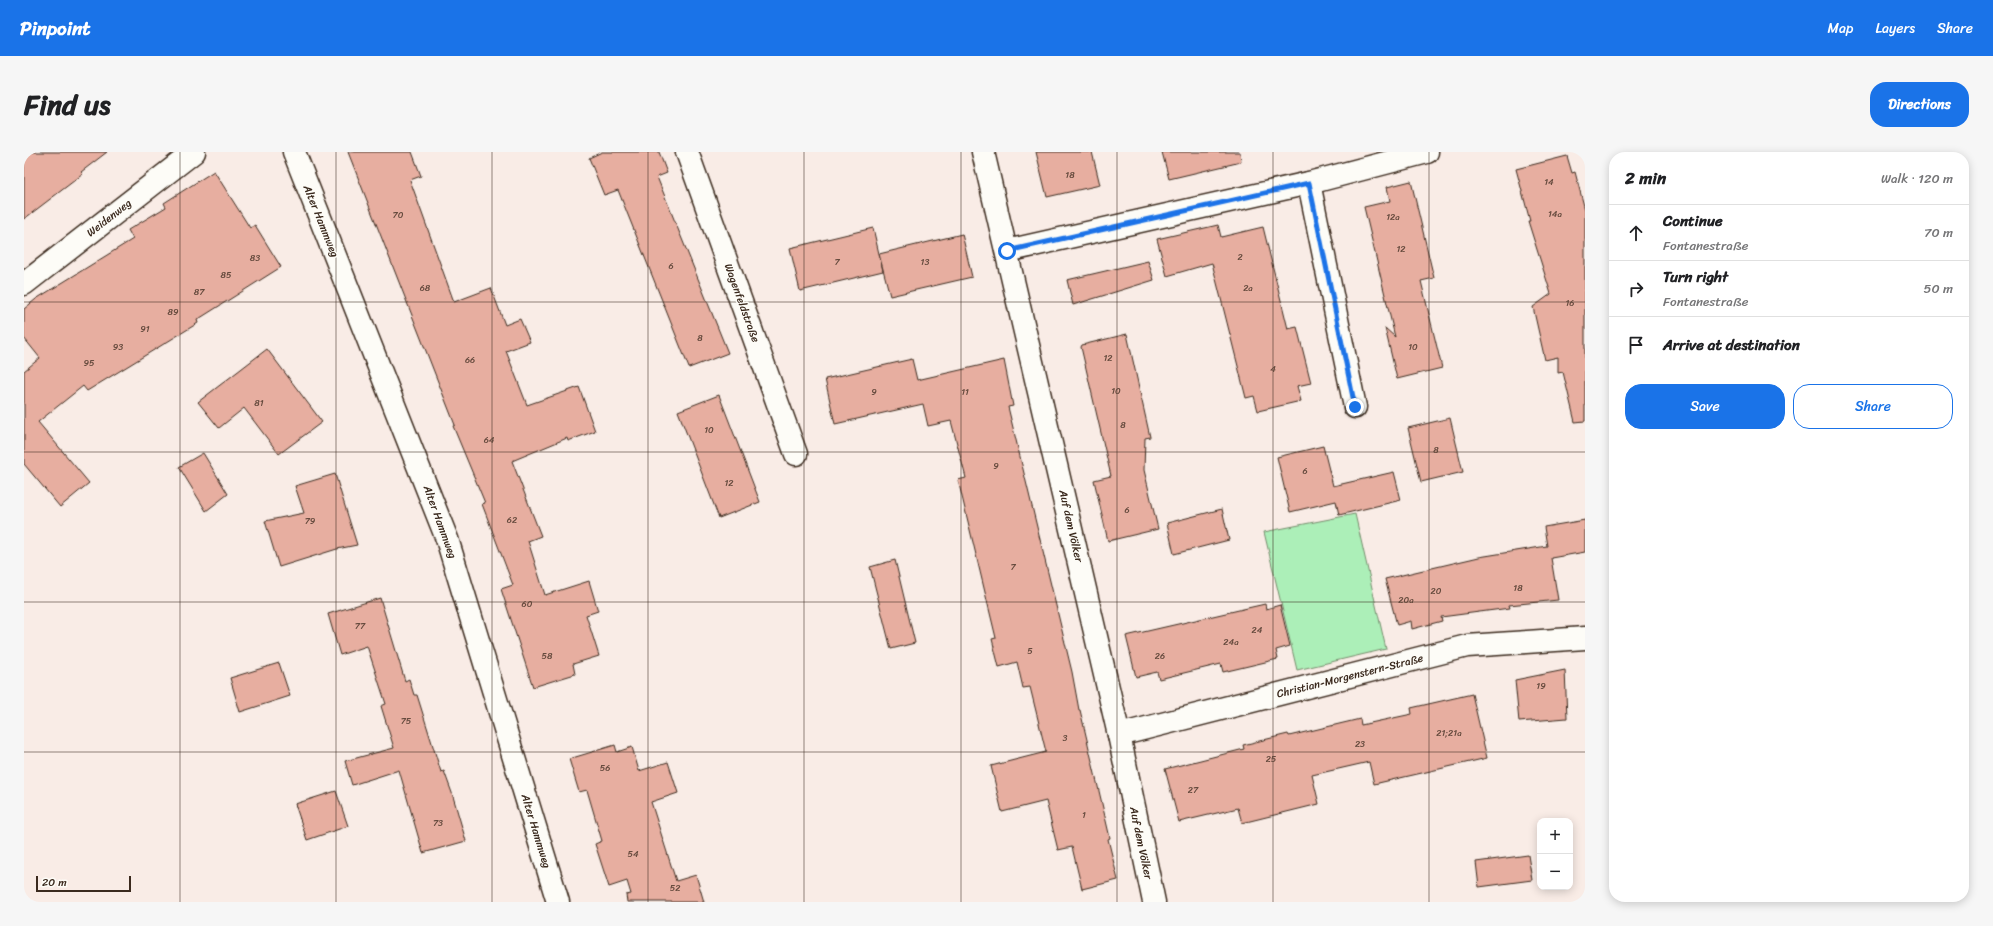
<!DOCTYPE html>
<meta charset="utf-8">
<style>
body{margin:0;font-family:Sriracha,sans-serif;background:#f6f6f6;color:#202124}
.controls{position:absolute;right:12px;bottom:12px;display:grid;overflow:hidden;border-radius:8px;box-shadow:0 2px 10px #0003}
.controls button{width:36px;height:36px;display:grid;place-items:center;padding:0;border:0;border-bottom:1px solid #e0e0e0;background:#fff;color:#202124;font:20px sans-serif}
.scale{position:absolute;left:12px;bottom:10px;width:95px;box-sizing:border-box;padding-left:4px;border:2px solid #3b2a1e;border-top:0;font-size:11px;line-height:14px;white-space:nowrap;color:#3b2a1e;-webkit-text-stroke:3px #fdfcf7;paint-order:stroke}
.stop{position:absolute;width:12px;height:12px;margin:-9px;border:3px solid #1a73e8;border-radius:50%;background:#fff}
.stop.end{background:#1a73e8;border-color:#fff;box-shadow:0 1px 4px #0008}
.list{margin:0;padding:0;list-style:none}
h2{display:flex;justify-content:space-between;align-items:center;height:52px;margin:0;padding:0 16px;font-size:17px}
h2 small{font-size:13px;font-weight:400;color:#757577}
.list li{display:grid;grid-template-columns:26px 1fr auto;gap:12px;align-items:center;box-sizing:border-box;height:56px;padding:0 16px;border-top:1px solid #e0e0e0}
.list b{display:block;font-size:15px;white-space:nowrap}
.list p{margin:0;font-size:13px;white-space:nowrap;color:#757577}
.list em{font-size:13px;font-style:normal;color:#757577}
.actions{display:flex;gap:8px;padding:12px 16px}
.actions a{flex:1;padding:9px 0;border:1px solid #1a73e8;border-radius:16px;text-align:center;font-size:14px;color:#1a73e8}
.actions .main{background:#1a73e8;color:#fff}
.icon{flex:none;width:22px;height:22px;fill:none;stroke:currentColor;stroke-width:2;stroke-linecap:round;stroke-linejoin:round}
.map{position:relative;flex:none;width:1561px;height:750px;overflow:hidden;border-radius:16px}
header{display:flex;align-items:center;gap:24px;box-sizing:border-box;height:56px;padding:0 20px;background:#1a73e8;color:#fff}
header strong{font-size:19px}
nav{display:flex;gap:22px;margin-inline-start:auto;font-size:14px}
.intro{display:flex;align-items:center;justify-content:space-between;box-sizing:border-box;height:96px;padding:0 24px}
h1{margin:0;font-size:28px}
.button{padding:10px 18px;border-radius:16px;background:#1a73e8;color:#fff;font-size:14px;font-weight:700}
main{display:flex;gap:24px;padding:0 24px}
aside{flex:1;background:#fff;border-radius:16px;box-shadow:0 2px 10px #0003}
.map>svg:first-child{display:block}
.green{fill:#acefb8;stroke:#748c6b}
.building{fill:#e7aea0;stroke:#3b2a1e}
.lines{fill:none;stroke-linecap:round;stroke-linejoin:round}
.street-casing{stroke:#3b2a1e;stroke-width:25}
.street{stroke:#fdfcf7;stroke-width:22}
.route{stroke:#1a73e8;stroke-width:5}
.grid{fill:none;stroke:#3b2a1e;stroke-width:1;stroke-opacity:0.55}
.labels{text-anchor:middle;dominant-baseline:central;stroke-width:3;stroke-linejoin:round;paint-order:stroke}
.number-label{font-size:9px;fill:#664b3e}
.street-label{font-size:11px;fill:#3b2a1e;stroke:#fdfcf7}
</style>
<header>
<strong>Pinpoint</strong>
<nav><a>Map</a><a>Layers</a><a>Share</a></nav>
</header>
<div class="intro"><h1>Find us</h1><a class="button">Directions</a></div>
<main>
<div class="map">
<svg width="1561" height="750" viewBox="0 0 1561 750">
<rect width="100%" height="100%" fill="#f9ece6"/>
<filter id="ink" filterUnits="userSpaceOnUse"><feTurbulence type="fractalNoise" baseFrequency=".025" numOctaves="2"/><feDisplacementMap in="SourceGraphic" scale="8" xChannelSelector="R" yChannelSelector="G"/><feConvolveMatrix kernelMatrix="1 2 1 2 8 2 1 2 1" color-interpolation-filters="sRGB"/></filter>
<g filter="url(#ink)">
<polygon class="green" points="1331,362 1362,497 1273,518 1240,380"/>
<g class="building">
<polygon points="0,0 83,0 57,20 59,22 0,67"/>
<polygon points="324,0 388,0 397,24 386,28 430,150 467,136 481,173 496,167 506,190 482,199 503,253 555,235 571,279 544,289 543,286 488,309 517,384 504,389 521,443 565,429 574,459 562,463 575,504 549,512 551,522 509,535 477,437 489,433 458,352 461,351 429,274 431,273"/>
<polygon points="578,0 635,0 643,21 633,25 704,201 665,216 594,38 580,43 565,6"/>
<polygon points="1012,0 1068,0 1076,33 1023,45"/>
<polygon points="1138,0 1216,0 1217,10 1145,27"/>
<polygon points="1543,4 1548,21 1551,20 1561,58 1561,269 1551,270 1539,220 1534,221 1534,205 1521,208 1509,155 1527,142 1504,69 1506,69 1492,17"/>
<polygon points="190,19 226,76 231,73 257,115 173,168 174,171 63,239 59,234 14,270 65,331 36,355 0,312 0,219 16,206 0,186 0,157 12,147 109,87 104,78 142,55 140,51"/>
<polygon points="1387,29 1410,126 1397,129 1418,216 1373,227 1361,176 1371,185 1340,55 1366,49 1363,35"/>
<polygon points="1194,73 1197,85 1239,75 1264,177 1273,175 1287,231 1273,234 1277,249 1234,259 1230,244 1222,246 1188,111 1143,124 1133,87"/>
<polygon points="849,76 859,119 776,139 766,96"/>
<polygon points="938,82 948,125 866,144 855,102"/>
<polygon points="1124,109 1130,128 1049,153 1043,128"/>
<polygon points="1103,182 1126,285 1121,286 1120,318 1134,377 1084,389 1070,328 1087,324 1057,195 1058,193"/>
<polygon points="243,197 298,270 255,302 220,256 195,276 174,250"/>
<polygon points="888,207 893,228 980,208 989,254 984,255 1048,520 1055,558 1056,558 1086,686 1084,687 1094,728 1058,737 1048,695 1034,698 1022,649 978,660 967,614 1022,600 1006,535 999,536 993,510 975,515 968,487 972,486 934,328 942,326 927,269 904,274 899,252 811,272 801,227"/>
<polygon points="695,243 736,350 695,366 654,259"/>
<polygon points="1426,266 1439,320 1397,330 1384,276"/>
<polygon points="1299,294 1309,334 1370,320 1377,348 1315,363 1312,349 1266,360 1253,305"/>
<polygon points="179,301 204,342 182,359 155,315"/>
<polygon points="311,322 333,393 313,397 255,415 241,369 280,361 271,334"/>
<polygon points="1198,357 1205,388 1150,402 1143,371"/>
<polygon points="1561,368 1561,400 1527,406 1534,448 1485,453 1486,456 1417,465 1418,469 1388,477 1387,469 1373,473 1361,427 1455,405 1523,394 1520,375"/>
<polygon points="871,408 891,491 867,497 846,415"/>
<polygon points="356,446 381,529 385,527 390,543 393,543 417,620 420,619 428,641 442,689 399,701 375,618 328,633 321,609 370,596 357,554 362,552 343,494 316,503 304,462"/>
<polygon points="1241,452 1242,457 1256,453 1266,494 1252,498 1254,507 1199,520 1197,512 1135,527 1133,520 1112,525 1102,484"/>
<polygon points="255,511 266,544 216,560 206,526"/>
<polygon points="1541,518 1543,566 1495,570 1491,528"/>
<polygon points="1448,542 1463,606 1350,632 1345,610 1288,623 1295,652 1218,671 1214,656 1155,670 1141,617 1220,597 1219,593 1264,582 1265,584 1336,567 1337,573 1388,562 1387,556"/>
<polygon points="591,593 593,600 608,595 615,619 644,610 654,641 627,650 652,729 672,723 680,750 603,750 602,743 607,742 603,729 585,735 571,692 578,689 563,638 555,640 545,607"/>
<polygon points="312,639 324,674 283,688 271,652"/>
<polygon points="1504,703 1508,728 1455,735 1452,710"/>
</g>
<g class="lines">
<g class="street-casing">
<g id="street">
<polyline points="270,0 423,387 534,750"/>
<polyline points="663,0 772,302"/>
<polyline points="959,0 1095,583 1130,750"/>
<polyline points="1285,31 1331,255"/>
<polyline points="983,99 1285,31 1403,0"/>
<polyline points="0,132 170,0"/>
<polyline points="1095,583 1443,494 1561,486"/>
</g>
</g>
<use href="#street" class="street"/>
</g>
</g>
<g class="lines" filter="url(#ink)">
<polyline class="route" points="983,99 1285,31 1331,255"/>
</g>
<path class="grid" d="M 156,0 L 156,750M 312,0 L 312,750M 468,0 L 468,750M 624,0 L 624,750M 780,0 L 780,750M 937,0 L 937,750M 1093,0 L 1093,750M 1249,0 L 1249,750M 1405,0 L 1405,750M 0,150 L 1561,150M 0,300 L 1561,300M 0,450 L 1561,450M 0,600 L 1561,600"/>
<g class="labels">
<g class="number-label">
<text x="1046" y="23">18</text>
<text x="1525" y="30">14</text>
<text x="1531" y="62">14a</text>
<text x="374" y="63">70</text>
<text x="1369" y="65">12a</text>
<text x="1377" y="97">12</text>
<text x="1216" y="105">2</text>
<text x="231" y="106">83</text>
<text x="813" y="110">7</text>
<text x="901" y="110">13</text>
<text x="647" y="114">6</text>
<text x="202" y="123">85</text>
<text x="401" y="136">68</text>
<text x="1224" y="136">2a</text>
<text x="175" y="140">87</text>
<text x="1546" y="151">16</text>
<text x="149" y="160">89</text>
<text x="121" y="177">91</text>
<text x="676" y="186">8</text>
<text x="94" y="195">93</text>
<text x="1389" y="195">10</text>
<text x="1084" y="206">12</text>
<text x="446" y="208">66</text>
<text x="65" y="211">95</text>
<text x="1249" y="217">4</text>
<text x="1092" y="239">10</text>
<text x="850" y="240">9</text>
<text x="941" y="240">11</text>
<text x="235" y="251">81</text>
<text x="1099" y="273">8</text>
<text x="685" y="278">10</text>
<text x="465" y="288">64</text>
<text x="1412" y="298">8</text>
<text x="972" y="314">9</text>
<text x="1281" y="319">6</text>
<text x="705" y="331">12</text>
<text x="1103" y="358">6</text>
<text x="488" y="368">62</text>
<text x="286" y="369">79</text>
<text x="989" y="415">7</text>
<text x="1494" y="436">18</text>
<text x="1412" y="439">20</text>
<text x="1382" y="448">20a</text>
<text x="503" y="452">60</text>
<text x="336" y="474">77</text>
<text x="1233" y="478">24</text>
<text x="1207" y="490">24a</text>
<text x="1006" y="499">5</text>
<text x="523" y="504">58</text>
<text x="1136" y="504">26</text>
<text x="1517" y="534">19</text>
<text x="382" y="569">75</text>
<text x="1425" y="581">21;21a</text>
<text x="1041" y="586">3</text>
<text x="1336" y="592">23</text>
<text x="1247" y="607">25</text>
<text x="581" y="616">56</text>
<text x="1169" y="638">27</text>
<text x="1060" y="663">1</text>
<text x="414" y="671">73</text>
<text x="609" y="702">54</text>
<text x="651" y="736">52</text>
</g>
<g class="street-label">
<text transform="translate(85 66) rotate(-38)">Weidenweg</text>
<text transform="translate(297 69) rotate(68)">Alter Hammweg</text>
<text transform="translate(718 151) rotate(70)">Wagenfeldstraße</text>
<text transform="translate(416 370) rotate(70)">Alter Hammweg</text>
<text transform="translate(1047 374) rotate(77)">Auf dem Völker</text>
<text transform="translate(1326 524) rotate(-14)">Christian-Morgenstern-Straße</text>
<text transform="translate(512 679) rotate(73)">Alter Hammweg</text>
<text transform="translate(1117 691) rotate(78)">Auf dem Völker</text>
</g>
</g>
</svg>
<div class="controls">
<button>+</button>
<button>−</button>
</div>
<div class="scale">20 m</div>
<div class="stop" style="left:983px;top:99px"></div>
<div class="stop end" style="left:1331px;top:255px"></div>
</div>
<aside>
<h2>2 min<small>Walk · 120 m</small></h2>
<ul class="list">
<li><svg class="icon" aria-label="ahead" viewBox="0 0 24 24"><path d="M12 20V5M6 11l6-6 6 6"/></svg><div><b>Continue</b><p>Fontanestraße</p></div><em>70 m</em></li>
<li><svg class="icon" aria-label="right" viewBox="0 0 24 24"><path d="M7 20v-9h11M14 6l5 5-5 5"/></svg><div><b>Turn right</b><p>Fontanestraße</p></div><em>50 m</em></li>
<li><svg class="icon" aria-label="arrive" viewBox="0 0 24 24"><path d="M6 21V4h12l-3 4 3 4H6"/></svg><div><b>Arrive at destination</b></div></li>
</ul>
<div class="actions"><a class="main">Save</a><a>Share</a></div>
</aside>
</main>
